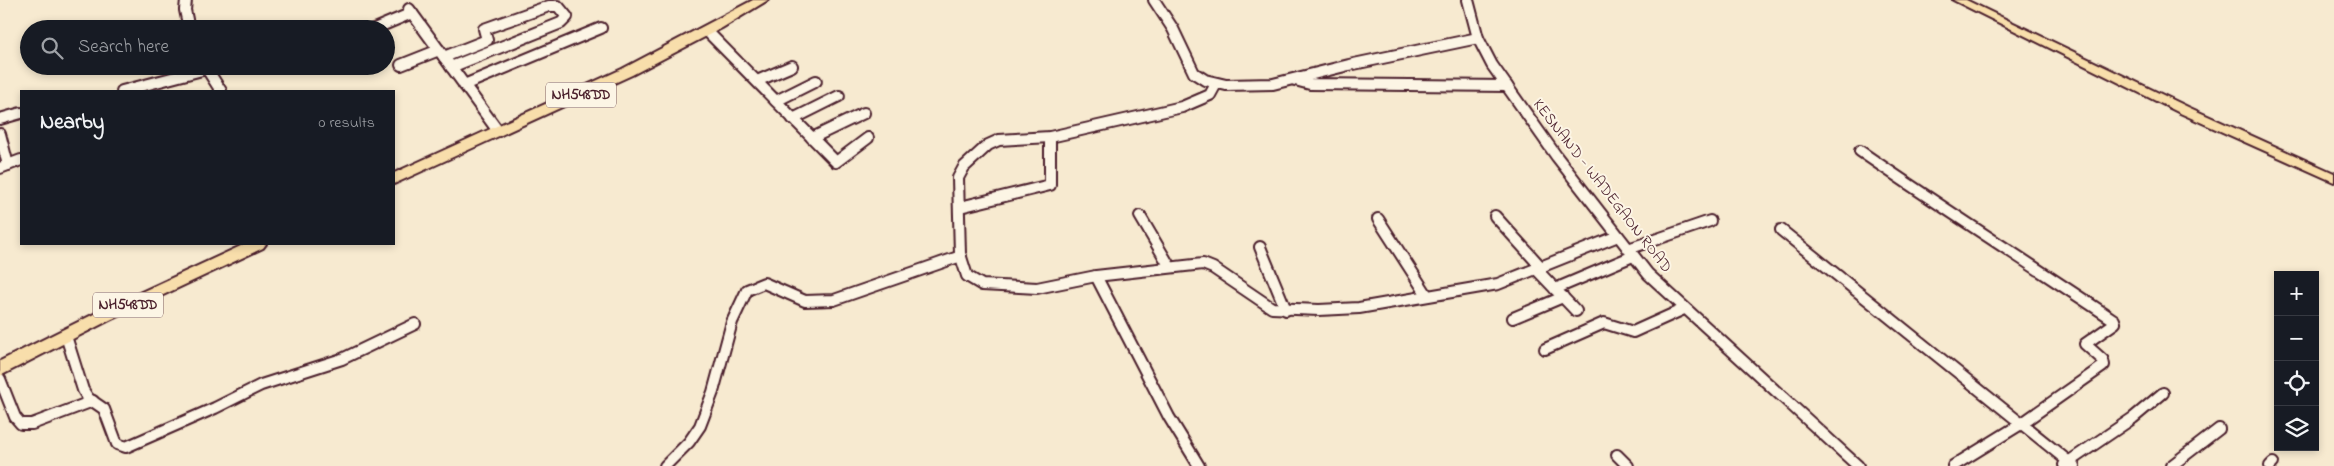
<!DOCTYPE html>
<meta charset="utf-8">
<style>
body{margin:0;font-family:"Indie Flower",sans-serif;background:#20242c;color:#f1f3f6}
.controls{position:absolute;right:15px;bottom:15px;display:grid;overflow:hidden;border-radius:0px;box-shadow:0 2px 8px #0003}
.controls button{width:45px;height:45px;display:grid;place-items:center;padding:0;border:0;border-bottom:1px solid #363941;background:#171b24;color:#f1f3f6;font:25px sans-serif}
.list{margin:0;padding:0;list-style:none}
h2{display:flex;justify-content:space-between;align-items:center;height:65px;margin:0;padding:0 20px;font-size:21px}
h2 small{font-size:16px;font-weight:400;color:#9ea1a6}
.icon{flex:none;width:28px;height:28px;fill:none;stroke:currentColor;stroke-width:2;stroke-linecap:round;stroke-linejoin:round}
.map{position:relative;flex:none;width:2334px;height:466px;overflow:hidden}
.search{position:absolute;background:#171b24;box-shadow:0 2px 8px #0003;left:20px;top:20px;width:375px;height:55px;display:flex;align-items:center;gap:12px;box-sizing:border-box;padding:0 18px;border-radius:28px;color:#9ea1a6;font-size:19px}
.panel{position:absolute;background:#171b24;box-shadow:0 2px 8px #0003;left:20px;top:90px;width:375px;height:155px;border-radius:0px}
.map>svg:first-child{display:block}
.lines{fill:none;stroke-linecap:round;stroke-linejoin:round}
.minor-casing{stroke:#4a1f2b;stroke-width:14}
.major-casing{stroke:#4a1f2b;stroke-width:4}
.highway-casing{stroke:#4a1f2b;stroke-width:4}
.minor{stroke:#fcf5e5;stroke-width:10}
.major{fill:#f8deab;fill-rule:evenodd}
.highway{fill:#f8deab;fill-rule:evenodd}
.labels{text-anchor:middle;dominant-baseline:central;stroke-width:4;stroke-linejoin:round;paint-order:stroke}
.shield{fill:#fcf5e5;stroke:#7f5f63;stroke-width:1}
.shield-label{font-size:15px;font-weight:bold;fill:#4a1f2b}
.street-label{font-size:16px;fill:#4a1f2b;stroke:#fcf5e5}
</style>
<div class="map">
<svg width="2334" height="466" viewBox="0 0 2334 466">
<rect width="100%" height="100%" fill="#f7ead0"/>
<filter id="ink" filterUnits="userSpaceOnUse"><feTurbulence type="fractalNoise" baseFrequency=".02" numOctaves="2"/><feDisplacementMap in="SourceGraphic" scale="10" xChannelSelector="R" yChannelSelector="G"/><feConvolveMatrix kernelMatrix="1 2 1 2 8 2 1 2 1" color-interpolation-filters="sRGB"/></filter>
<g filter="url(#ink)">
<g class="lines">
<g class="minor-casing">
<g id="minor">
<polyline points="186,0 185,10 189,29"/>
<polyline points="1154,0 1173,29 1194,73 1205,80 1226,85 1273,84 1349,65 1478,38"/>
<polyline points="1468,0 1478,38 1492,65 1557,157 1648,274 1858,466"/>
<polyline points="409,9 498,131"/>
<polyline points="374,29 412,13"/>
<polyline points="707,31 836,162 868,138"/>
<polyline points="444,57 487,40 484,29 549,6 558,6 567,17 561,23 451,67"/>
<polyline points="401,65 439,50"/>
<polyline points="205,66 221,91"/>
<polyline points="1295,80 1310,84 1507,86"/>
<polyline points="757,81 792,66"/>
<polyline points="1216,84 1210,95 1182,107 1050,137 999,140 988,145 964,167 958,178 960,254 967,276 982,285 1037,288 1096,276 1203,264 1213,268 1272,308 1319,310 1359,308 1498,284 1618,236"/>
<polyline points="464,85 601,28"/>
<polyline points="122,91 206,69"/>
<polyline points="776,101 816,81"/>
<polyline points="0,119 21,113"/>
<polyline points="793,119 839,96"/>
<polyline points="0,134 8,165"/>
<polyline points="812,138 864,113"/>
<path d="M 1860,151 C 1944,209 2029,263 2114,320 L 2115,323 L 2085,344 L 2103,360 L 2104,365 L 2102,367 L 2021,424 L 1953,466"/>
<polyline points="0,168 21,160"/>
<polyline points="960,207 1050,185 1050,137"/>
<polyline points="1140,216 1170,267"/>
<polyline points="1495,216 1542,268"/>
<polyline points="1378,219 1427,295"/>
<polyline points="1781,230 2074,466"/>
<polyline points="1260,247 1286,310"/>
<polyline points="1628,249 1710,221"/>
<polyline points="1537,270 1576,311"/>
<polyline points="1096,276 1169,417 1199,466"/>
<polyline points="1555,289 1633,256"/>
<polyline points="1513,318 1563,297"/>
<polyline points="66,336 83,390 88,398 104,409 117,444 126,447 215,408 261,385 342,359 415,324"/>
<polyline points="1545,349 1604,323 1633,332 1684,309"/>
<polyline points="0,379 15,417 21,424 32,424 93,401"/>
<polyline points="1617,455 1628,466"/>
<polyline points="2064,465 2133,418 2163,393"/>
<polyline points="665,466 689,442 700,426 713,392 732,322 747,290 764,283 805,301 834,300 961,256"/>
<polyline points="2171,466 2219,429"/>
<polyline points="2270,466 2273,463"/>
</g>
</g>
<g class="major-casing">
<polygon id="major" points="1953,0 1966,0 2188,107 2334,173 2334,182 2180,113"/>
</g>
<g class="highway-casing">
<g id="highway">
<polygon points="753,0 768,0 722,28 632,75 394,184 394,173 622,69"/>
<polygon points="245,244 266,244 263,248 110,320 0,376 0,361 98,312"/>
</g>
</g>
<use href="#minor" class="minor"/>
<use href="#major" class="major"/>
<use href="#highway" class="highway"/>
</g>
</g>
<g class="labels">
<g class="shield">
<rect x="546" y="82.5" width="70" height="25" rx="4"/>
<rect x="93" y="292.5" width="70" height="25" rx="4"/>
</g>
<g class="shield-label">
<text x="581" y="95">NH548DD</text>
<text x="128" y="305">NH548DD</text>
</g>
<g class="street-label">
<text transform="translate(1602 186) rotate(52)">KESNAND - WADEGAON ROAD</text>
</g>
</g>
</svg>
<div class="controls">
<button>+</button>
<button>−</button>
<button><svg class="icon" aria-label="locate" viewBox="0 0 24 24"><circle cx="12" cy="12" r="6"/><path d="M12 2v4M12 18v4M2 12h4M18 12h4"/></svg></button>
<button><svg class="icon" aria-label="layers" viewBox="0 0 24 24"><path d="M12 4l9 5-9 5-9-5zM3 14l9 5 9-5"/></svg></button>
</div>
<div class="search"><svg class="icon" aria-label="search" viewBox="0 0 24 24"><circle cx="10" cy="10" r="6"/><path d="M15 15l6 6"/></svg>Search here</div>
<section class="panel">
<h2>Nearby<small>0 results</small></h2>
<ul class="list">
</ul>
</section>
</div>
